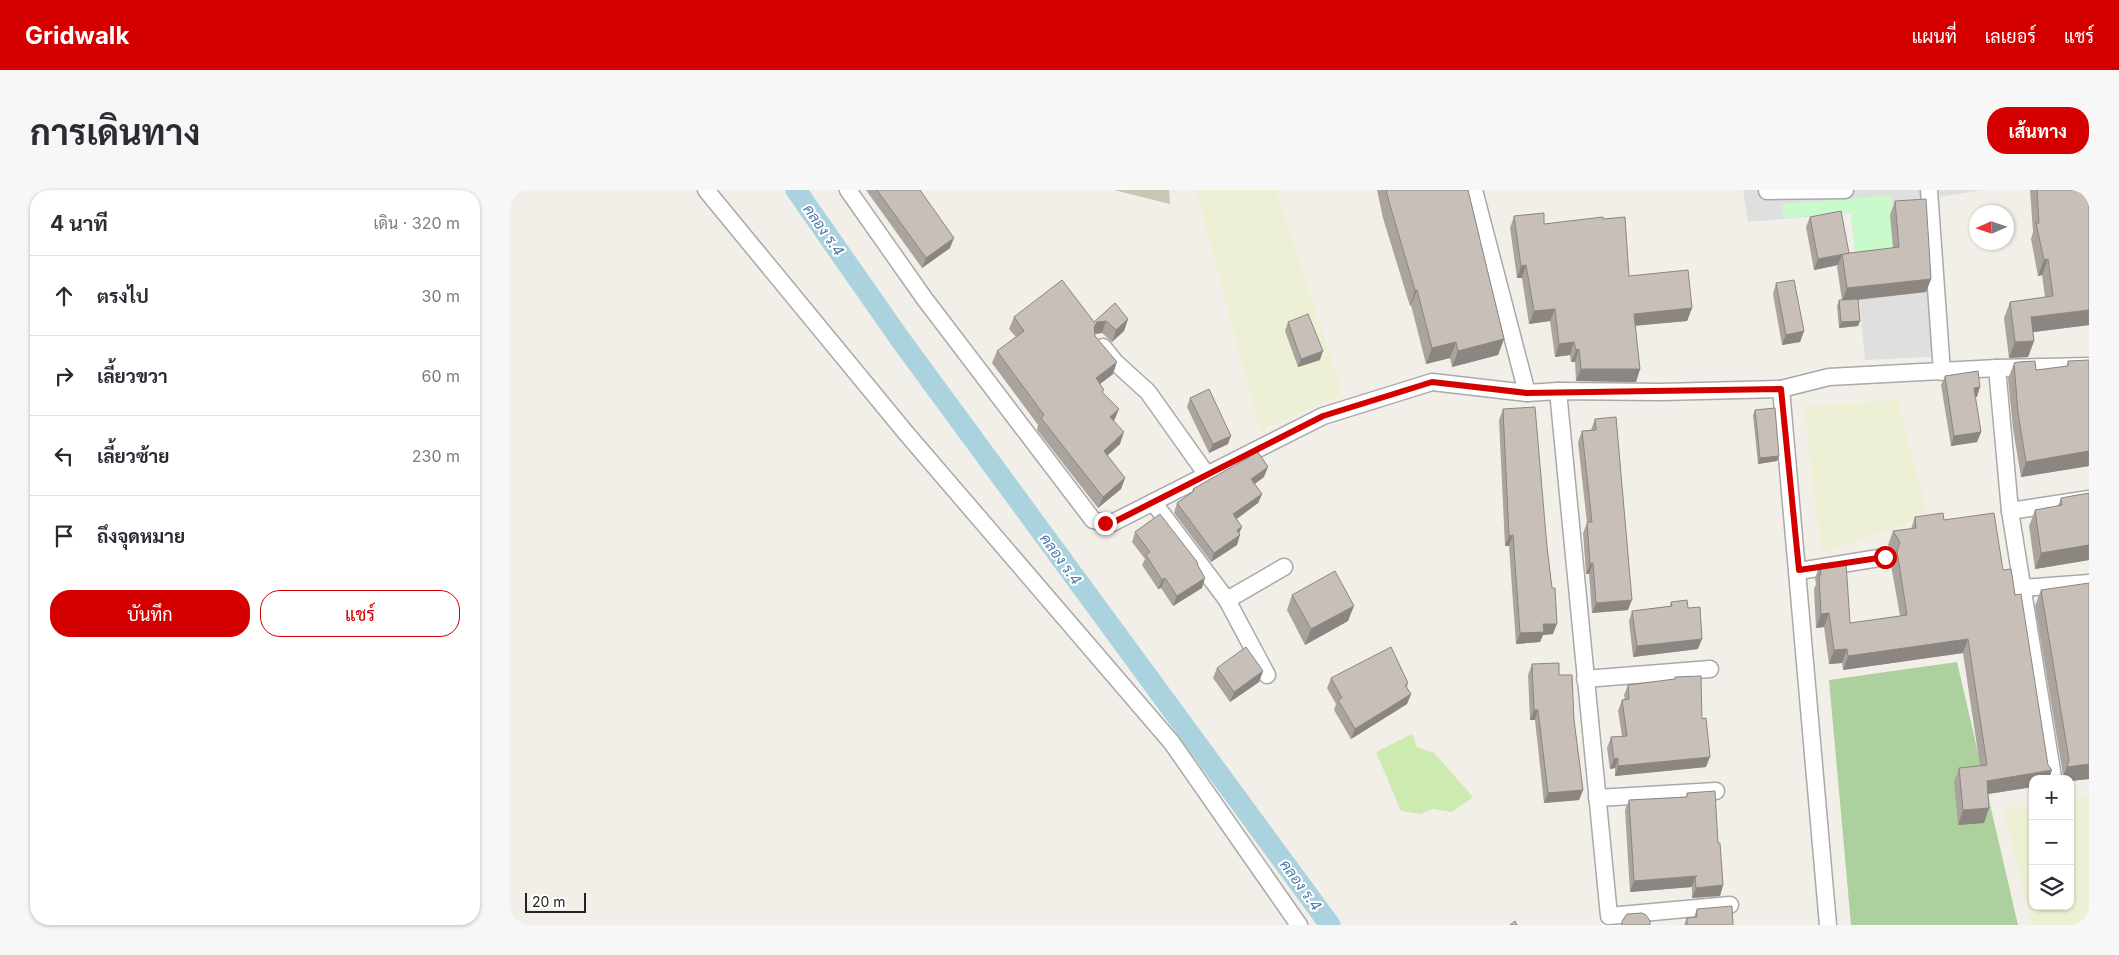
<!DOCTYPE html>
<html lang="th">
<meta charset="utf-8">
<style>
body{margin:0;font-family:Inter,Sarabun,sans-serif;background:#f7f7f7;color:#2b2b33}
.controls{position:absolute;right:15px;bottom:15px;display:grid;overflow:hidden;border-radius:10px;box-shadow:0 1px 4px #0004}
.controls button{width:45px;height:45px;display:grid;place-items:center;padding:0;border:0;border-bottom:1px solid #e1e1e2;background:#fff;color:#2b2b33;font:25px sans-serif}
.compass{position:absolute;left:1459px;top:15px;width:45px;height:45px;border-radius:50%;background:#fff;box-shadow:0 1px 4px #0004;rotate:267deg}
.scale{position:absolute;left:15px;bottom:12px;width:61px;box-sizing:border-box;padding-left:5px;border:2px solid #222;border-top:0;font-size:14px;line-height:18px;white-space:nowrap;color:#222;-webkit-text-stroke:4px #fff;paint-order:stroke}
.stop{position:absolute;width:15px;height:15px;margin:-11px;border:4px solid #d40000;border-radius:50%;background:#fff}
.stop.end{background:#d40000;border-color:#fff;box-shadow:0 1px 5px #0008}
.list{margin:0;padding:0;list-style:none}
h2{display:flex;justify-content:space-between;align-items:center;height:65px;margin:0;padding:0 20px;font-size:21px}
h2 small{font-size:16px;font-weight:400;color:#7c7c81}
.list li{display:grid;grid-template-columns:32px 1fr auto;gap:15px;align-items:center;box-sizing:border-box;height:80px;padding:0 20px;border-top:1px solid #e1e1e2}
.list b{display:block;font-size:19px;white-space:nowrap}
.list em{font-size:16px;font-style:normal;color:#7c7c81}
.actions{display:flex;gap:10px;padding:15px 20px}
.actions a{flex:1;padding:11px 0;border:1px solid #d40000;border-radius:20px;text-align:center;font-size:18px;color:#d40000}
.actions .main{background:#d40000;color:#fff}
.icon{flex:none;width:28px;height:28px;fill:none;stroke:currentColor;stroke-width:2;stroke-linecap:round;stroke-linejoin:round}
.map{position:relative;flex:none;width:1579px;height:735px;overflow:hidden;border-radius:20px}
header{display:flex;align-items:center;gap:30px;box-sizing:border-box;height:70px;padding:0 25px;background:#d40000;color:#fff}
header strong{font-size:24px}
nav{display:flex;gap:28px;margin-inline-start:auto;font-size:18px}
.intro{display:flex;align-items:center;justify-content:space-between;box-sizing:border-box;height:120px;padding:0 30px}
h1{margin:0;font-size:35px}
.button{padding:12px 22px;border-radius:20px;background:#d40000;color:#fff;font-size:18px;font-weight:700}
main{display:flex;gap:30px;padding:0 30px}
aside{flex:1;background:#fff;border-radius:20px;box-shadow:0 1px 4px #0004}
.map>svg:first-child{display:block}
.residential{fill:#e0dfdf}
.construction{fill:#c7c7b4}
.farmland{fill:#eef0d5}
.grass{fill:#cdebb0}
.forest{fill:#add19e}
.park{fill:#c8facc}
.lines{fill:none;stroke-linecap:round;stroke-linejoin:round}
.canal{stroke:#aad3df;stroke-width:21}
.street-casing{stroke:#a9a9a9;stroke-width:19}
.street{stroke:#fff;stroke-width:16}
.wall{fill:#aba49e}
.shaded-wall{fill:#8b8681}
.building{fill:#c7bfb8;stroke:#8b8681}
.route{stroke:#d40000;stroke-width:6}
.labels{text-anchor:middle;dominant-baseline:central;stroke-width:4;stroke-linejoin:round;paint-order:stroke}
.water-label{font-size:15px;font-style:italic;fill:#4a7aab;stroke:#fff}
</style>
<header>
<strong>Gridwalk</strong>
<nav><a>แผนที่</a><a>เลเยอร์</a><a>แชร์</a></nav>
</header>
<div class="intro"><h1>การเดินทาง</h1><a class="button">เส้นทาง</a></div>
<main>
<aside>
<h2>4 นาที<small>เดิน · 320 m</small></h2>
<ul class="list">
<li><svg class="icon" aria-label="ahead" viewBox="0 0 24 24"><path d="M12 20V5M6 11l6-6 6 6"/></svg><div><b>ตรงไป</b></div><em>30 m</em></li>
<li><svg class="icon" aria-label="right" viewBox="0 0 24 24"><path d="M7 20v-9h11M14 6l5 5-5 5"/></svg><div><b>เลี้ยวขวา</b></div><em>60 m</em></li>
<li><svg class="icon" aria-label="left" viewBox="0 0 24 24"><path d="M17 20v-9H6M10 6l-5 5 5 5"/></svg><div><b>เลี้ยวซ้าย</b></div><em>230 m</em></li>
<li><svg class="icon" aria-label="arrive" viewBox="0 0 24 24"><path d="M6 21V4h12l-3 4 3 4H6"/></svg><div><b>ถึงจุดหมาย</b></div></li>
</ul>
<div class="actions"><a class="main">บันทึก</a><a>แชร์</a></div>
</aside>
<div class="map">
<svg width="1579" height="735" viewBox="0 0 1579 735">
<rect width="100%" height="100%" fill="#f2efe9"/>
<polygon class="residential" points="1233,0 1473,0 1429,7 1437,166 1355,170 1341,23 1238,32"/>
<polygon class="construction" points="604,0 659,0 660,14"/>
<g class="farmland">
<polygon points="686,0 766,0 833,204 750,241"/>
<polygon points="1388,210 1418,326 1311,363 1294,216"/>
<polygon points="1579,606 1579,735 1522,735 1493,619 1523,614 1523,716 1560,716 1560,609"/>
</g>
<polygon class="grass" points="902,544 907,557 924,563 963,607 942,622 923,619 910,624 891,621 866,562"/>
<polygon class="forest" points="1447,472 1508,735 1341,735 1319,490"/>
<polygon class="park" points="1382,5 1384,71 1346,73 1341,22 1273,28 1273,14"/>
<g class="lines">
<polyline class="canal" points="286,0 390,149 820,735"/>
<g class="street-casing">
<g id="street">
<polyline points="196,0 396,243 662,553 789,735"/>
<polyline points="338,0 414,108 583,330 595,333 602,333 813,226 922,192 1017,203 1048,201 1151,202 1271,199 1319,187 1487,178 1579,176"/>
<polyline points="964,0 1017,203"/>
<polyline points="1419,0 1432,182"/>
<polyline points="1257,1 1335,0"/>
<polyline points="593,157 605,172 638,202 697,285"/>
<polyline points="1487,178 1500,321 1543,587"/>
<polyline points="1271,199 1318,735"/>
<polyline points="1048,201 1099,726 1220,715"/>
<polyline points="643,312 717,410 757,485"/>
<polyline points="1500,321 1579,309"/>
<polyline points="1289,381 1375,367"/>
<polyline points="1512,398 1579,393"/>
<polyline points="717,410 774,377"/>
<polyline points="1075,489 1200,479"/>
<polyline points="1087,608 1206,601"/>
</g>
</g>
<use href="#street" class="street"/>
</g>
<g class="wall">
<polygon points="356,0 410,0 440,58 412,78"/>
<polygon points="867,0 958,0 994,149 988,165 942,177 940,168 916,174 901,115 900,116 873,28"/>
<polygon points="1520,0 1579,0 1579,135 1523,142 1524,151 1518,167 1499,168 1494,128 1500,112 1535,107 1532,85 1528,86 1521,49 1523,42"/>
<polygon points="1385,11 1421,89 1416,102 1348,110 1350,131 1348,136 1329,138 1327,116 1329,110 1332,110 1327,77 1328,75 1304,80 1296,37 1300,27 1339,63 1383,58 1380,25"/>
<polygon points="1004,26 1034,34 1093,29 1119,86 1182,118 1177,131 1125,136 1130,179 1126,192 1066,191 1065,172 1061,172 1060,165 1045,167 1040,131 1019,134 1012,88 1007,88 1000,38"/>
<polygon points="1266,93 1294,141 1290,152 1272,155 1263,104"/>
<polygon points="504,127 584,132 618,129 614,141 602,152 592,143 585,144 585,146 603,184 590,194 593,203 604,231 610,254 597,266 615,288 611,299 588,318 527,240 528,235 482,173 487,161 506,147 499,139"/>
<polygon points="778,132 810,170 788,177 775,141"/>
<polygon points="1579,170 1579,276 1511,287 1503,239 1498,189 1504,173 1526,180 1556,177 1558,171"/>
<polygon points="1435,186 1467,207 1465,207 1471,242 1467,252 1441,256 1431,195"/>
<polygon points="680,208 718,254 699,263 677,217"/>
<polygon points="993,219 1043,444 1033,445 1030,452 1006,454 999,356 995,356 989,230"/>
<polygon points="1245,220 1267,271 1248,274 1243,225"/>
<polygon points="1085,229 1118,420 1082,423 1079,384 1076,384 1073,343 1077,333 1068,252 1072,241 1081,240"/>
<polygon points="754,287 745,294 752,304 748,313 726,329 729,344 727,355 701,372 664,323 667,313 682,303 683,299"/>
<polygon points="1579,303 1579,370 1525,379 1519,336 1525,320 1548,316 1551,308"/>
<polygon points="1405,327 1434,330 1523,597 1478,604 1479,618 1474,633 1448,635 1444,592 1449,578 1470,576 1453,463 1333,480 1332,473 1319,474 1314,437 1306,438 1304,399 1306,394 1305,388 1310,374 1340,433 1390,426 1381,375 1385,366 1378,355 1383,341 1401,339"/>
<polygon points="625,342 688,373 687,375 692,398 663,416 651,398 648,399 632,375 635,369 622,352"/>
<polygon points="1531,400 1579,589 1560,591 1560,589 1552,589 1553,585 1525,416"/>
<polygon points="782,405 838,431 795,455 777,420"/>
<polygon points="1161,412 1178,418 1188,459 1123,467 1119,431 1122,421 1160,416"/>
<polygon points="1022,474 1049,485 1064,530 1073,600 1069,610 1034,613 1025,530 1020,530 1018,485"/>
<polygon points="707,478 753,481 749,492 720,512 703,488"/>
<polygon points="1165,487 1192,529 1196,577 1105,586 1105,578 1100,579 1097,558 1101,547 1112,546 1108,521 1112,510 1115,510 1114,505 1118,495 1164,489"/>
<polygon points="821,488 898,493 897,497 901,504 897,514 841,549 824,520 826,514 817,498"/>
<polygon points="1177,603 1208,653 1213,695 1210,706 1182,708 1182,697 1120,702 1115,620 1119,610 1176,607"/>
<polygon points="1187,719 1223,735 1174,735 1177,728 1184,727"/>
</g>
<g class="shaded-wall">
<polygon points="444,48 440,58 412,78 416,68"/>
<polygon points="1332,65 1328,75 1304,80 1308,69"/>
<polygon points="1538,69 1532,85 1528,86 1534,70"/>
<polygon points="1016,75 1012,88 1007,88 1011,76"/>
<polygon points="1421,89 1416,102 1332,111 1337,98"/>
<polygon points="905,100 907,100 901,115 900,116"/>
<polygon points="1182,118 1177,131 1119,136 1124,124"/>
<polygon points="1045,119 1040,131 1019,134 1024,121"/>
<polygon points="1579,120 1579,135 1515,143 1521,127"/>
<polygon points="618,129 614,141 602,152 606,140"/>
<polygon points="596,131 592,143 583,144 584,137 587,132"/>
<polygon points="1350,131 1348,136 1329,138 1331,132"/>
<polygon points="1294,141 1290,152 1272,155 1276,145"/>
<polygon points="994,149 988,165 942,177 948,161"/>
<polygon points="1524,151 1518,167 1499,168 1505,152"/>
<polygon points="946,152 940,168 916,174 922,158"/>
<polygon points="1064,152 1060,165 1045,167 1049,154"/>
<polygon points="1069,159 1065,172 1061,172 1066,160"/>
<polygon points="813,161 810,170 788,177 791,169"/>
<polygon points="607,172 603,184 582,200 586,188"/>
<polygon points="1071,179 1130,179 1126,192 1066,191"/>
<polygon points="1470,197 1467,207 1460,207 1464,198"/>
<polygon points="609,219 604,231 596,239 600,227"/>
<polygon points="614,242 610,254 589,273 594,261"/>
<polygon points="1471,242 1467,252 1441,256 1444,246"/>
<polygon points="721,246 718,254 699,263 703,254"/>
<polygon points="1579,261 1579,276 1511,287 1516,272"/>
<polygon points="1269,266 1267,271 1248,274 1250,268"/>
<polygon points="758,277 754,287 738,298 741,289"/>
<polygon points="615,288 611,299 588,318 593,307"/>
<polygon points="752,304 748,313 720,334 723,324"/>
<polygon points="732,337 728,346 727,340"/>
<polygon points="730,345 727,355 701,372 704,363"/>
<polygon points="1003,345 999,356 995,356 999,346"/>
<polygon points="1579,355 1579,370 1525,379 1531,363"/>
<polygon points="1083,373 1079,384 1076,384 1080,374"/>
<polygon points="655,388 651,398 648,399 652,390"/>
<polygon points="695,388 692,398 663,416 667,406"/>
<polygon points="1122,410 1118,420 1082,423 1086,413"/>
<polygon points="844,416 838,431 795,455 801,439"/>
<polygon points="1319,423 1314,437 1306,438 1311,424"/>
<polygon points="1033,434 1047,434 1043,444 1033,445 1030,452 1006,454 1010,443"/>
<polygon points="1192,449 1188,459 1123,467 1127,456"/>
<polygon points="1458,449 1453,463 1333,480 1338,466"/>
<polygon points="1337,459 1332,473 1319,474 1324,460"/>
<polygon points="753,481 749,492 720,512 724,502"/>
<polygon points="901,504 897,514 841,549 845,539"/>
<polygon points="1024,520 1028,520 1025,530 1020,530"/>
<polygon points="1200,567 1196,577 1105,586 1108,576"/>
<polygon points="1108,568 1105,578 1100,579 1104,569"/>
<polygon points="1579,574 1579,589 1560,591 1560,589 1552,589 1557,577"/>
<polygon points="1542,580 1539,589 1523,589 1523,597 1471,605 1477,591"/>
<polygon points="1073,600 1069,610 1034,613 1038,603"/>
<polygon points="1479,618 1474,633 1448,635 1453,620"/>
<polygon points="1187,686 1185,687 1182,697 1120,702 1124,691"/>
<polygon points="1213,695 1210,706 1182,708 1186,698"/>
</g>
<g class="building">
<polygon points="367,0 410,0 444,48 416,68"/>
<polygon points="876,0 958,0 994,149 948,161 946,152 922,158 907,100 905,100 879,12"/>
<polygon points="1527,0 1579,0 1579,120 1521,127 1524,151 1505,152 1500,112 1543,106 1538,69 1534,70 1526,33 1529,33"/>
<polygon points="1416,9 1421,89 1337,98 1332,64 1389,57 1385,11"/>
<polygon points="1331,21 1339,63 1308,69 1300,27"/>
<polygon points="1034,23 1034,34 1093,27 1093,29 1115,27 1119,86 1178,80 1182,118 1124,124 1130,179 1071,179 1069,159 1066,160 1064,152 1049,154 1045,119 1024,121 1016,75 1011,76 1004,26"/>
<polygon points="552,90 584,132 605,113 618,129 606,140 596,131 587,132 584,137 585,146 607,172 586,188 594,200 592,202 609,219 600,227 614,242 594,261 615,288 593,307 531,228 534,225 487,161 514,141 504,127"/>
<polygon points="1284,90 1294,141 1276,145 1266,93"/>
<polygon points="1348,109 1350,131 1331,132 1329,110"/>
<polygon points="798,124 813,161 791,169 778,132"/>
<polygon points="1579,170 1579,261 1516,272 1508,223 1504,173 1508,172 1525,171 1526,180 1558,176 1558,171"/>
<polygon points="1468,181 1470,197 1464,198 1471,242 1444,246 1435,186"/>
<polygon points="699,199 721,246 703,254 680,208"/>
<polygon points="1025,217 1037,357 1042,398 1045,398 1047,434 1033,434 1034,442 1010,443 1003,345 999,346 993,219"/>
<polygon points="1265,218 1269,266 1250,268 1245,220"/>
<polygon points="1106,227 1122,410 1086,413 1083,373 1080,374 1077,332 1082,332 1072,241 1086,240 1085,229"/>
<polygon points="748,262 758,277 741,289 752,304 723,324 732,337 727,340 730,345 704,363 667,313 684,301 683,299"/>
<polygon points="1579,303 1579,355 1531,363 1525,320 1552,315 1551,308"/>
<polygon points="1433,323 1434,330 1484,323 1493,380 1501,379 1505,405 1511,404 1538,575 1542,580 1477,591 1479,618 1453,620 1449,578 1477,575 1458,449 1338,466 1337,459 1324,460 1319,423 1311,424 1309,385 1311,385 1310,374 1336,372 1340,433 1397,425 1387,361 1390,352 1383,341 1406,338 1405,327"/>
<polygon points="650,324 688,373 687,374 695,388 667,406 655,388 652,390 636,365 640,362 625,342"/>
<polygon points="825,381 844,416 801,439 782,405"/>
<polygon points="1579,393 1579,574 1557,577 1559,570 1531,400"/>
<polygon points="1177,410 1178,418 1190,417 1192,449 1127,456 1122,421 1162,416 1161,412"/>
<polygon points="736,457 753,481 724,502 707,478"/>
<polygon points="881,457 898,493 895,495 901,504 845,539 828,510 832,508 821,488"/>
<polygon points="1049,473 1049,485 1062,485 1064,530 1073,600 1038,603 1028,520 1024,520 1022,474"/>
<polygon points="1191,486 1192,529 1196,528 1200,567 1108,576 1108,568 1104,569 1101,547 1117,546 1112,510 1119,509 1118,495 1165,489 1165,487"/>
<polygon points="1205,601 1208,653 1210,653 1213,695 1186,698 1185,687 1187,686 1124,691 1119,610 1177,607 1177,603"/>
<polygon points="1222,716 1223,735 1177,735 1177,728 1187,727 1187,719"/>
<polygon points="1132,723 1136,725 1140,731 1140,735 1112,735 1112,731 1117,724"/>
<polygon points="1005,731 1007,735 1000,735"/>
</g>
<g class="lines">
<polyline class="route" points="595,333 602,333 813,226 922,192 1017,203 1271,199 1289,380 1375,367"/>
</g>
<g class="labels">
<g class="water-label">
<text transform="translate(314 40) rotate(55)">คลอง ร.4</text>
<text transform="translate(551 369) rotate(54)">คลอง ร.4</text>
<text transform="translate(791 695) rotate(54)">คลอง ร.4</text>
</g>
</g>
</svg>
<div class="controls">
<button>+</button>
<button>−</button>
<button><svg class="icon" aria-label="layers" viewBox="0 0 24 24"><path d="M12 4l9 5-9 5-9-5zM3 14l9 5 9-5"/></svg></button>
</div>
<svg class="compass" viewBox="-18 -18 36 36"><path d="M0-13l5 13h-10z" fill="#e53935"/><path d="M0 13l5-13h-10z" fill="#7c7c81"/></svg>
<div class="scale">20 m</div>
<div class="stop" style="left:1375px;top:367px"></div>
<div class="stop end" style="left:595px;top:333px"></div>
</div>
</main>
